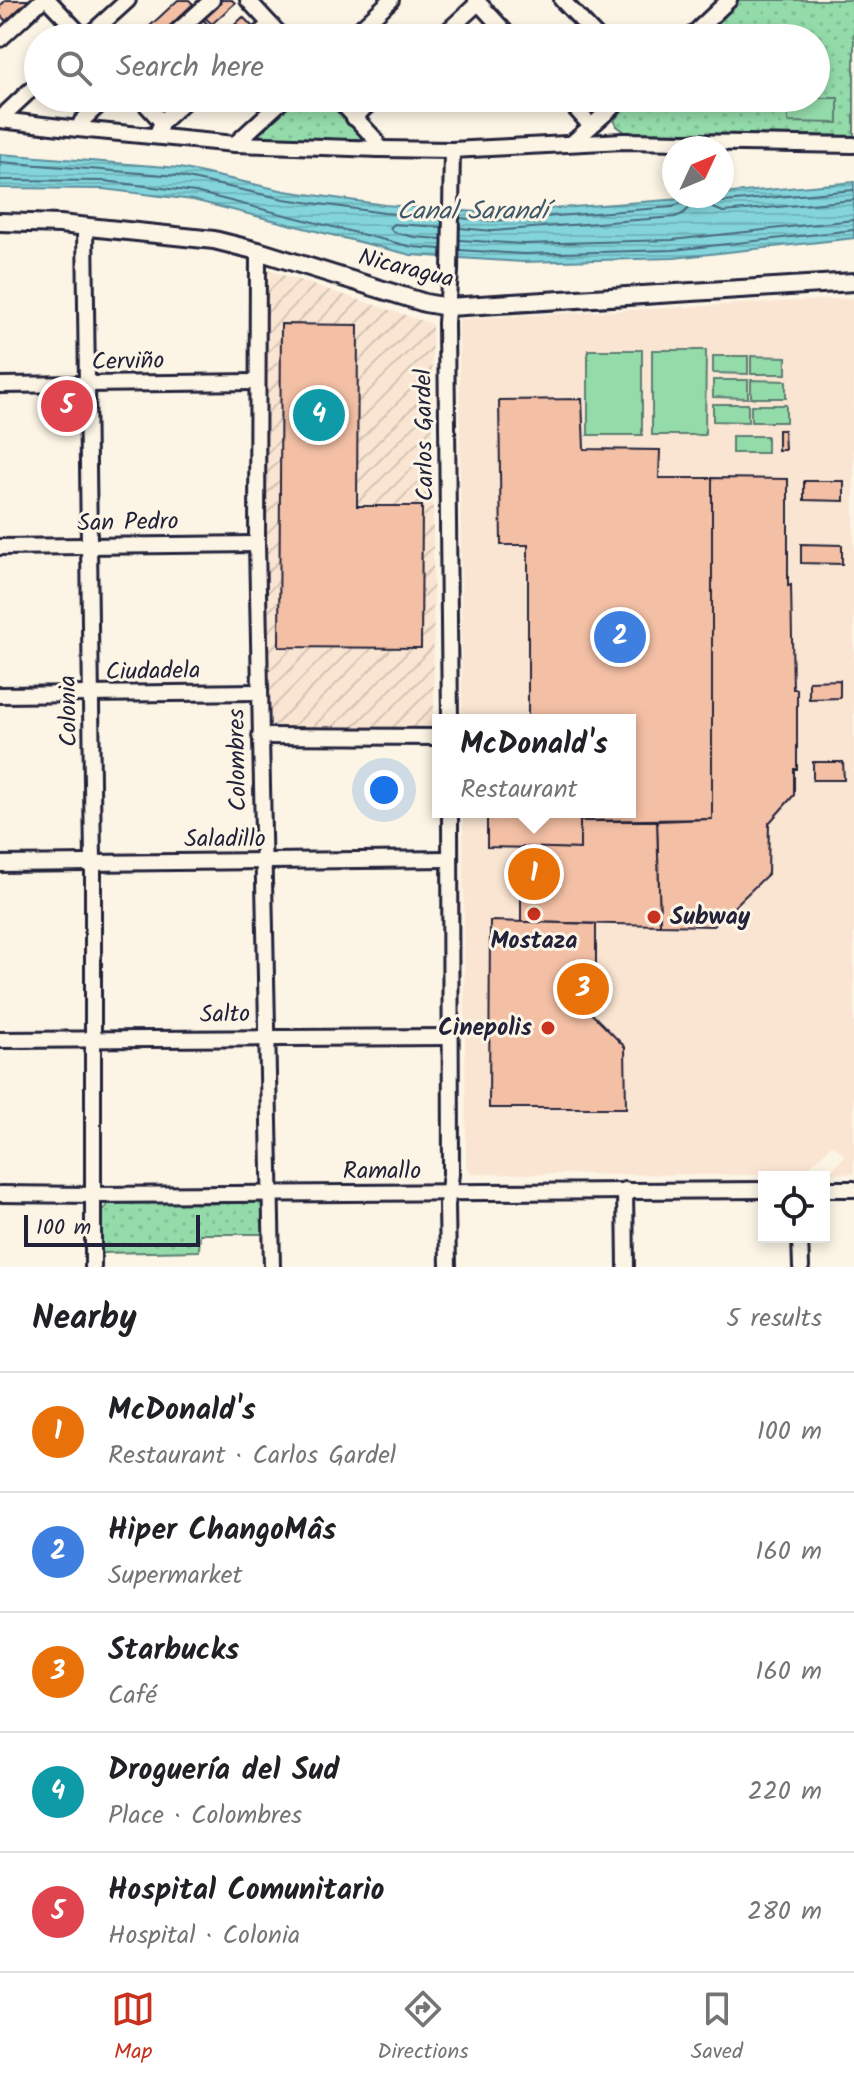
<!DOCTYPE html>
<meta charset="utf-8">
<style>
body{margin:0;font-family:Kalam,sans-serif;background:#f2f2f2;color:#202124}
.controls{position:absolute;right:24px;bottom:24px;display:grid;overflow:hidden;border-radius:0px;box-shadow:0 4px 12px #0003}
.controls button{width:72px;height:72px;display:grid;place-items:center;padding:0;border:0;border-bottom:2px solid #e0e0e0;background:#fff;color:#202124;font:40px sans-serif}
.compass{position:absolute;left:662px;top:136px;width:72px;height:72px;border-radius:50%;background:#fff;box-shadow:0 4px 12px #0003;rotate:46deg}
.scale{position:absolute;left:24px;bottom:20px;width:176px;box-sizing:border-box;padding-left:8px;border:4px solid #22223b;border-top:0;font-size:22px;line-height:28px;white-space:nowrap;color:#22223b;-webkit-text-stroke:6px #fcf5e5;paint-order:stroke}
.you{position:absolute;left:384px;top:790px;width:28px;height:28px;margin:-20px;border:6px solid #fff;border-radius:50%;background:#1a73e8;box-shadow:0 0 0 12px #1a73e833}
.badge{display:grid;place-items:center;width:52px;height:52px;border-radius:50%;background:#c8321e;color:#fff;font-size:26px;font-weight:700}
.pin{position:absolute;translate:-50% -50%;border:4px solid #fff;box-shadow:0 2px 8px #0006}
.popup{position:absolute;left:432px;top:714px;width:204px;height:104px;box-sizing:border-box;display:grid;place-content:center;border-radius:0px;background:#fff;filter:drop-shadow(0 2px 6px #0005);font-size:26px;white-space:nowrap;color:#757577}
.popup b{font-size:30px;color:#202124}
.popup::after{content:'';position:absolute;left:50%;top:100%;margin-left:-16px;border:16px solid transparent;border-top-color:#fff}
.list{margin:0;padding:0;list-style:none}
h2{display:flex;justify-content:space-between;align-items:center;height:104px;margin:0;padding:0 32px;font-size:34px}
h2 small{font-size:26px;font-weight:400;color:#757577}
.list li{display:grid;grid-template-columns:52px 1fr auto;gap:24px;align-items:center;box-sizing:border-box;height:120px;padding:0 32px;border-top:2px solid #e0e0e0}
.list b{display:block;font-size:30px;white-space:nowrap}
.list p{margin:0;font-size:26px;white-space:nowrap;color:#757577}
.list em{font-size:26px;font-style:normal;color:#757577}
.icon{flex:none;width:44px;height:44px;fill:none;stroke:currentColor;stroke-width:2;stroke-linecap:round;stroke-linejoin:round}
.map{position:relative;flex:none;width:854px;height:1267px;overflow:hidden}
.search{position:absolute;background:#fff;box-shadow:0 4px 12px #0003;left:24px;right:24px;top:24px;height:88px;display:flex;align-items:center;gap:20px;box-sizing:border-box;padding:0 28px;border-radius:44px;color:#757577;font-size:30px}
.sheet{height:704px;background:#fff}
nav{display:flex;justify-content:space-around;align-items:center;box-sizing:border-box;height:112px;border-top:2px solid #e0e0e0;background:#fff;font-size:22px;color:#757577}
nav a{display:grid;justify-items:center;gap:4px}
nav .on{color:#c8321e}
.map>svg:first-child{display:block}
.built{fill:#fae5d2}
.industrial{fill:url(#industrial-furrows)}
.park{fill:url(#park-dots);stroke:#5b7e72;stroke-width:2}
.garden{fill:#94dbaa;stroke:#5b7e72;stroke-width:2}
.water{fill:url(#water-rules);stroke:#5c8d9b;stroke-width:2}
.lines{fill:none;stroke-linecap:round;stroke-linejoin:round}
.shore{stroke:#496a7b;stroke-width:2}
.building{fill:#f4c0a5;stroke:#22223b;stroke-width:2}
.minor-casing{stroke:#22223b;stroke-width:20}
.major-casing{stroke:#22223b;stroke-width:22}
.minor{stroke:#fcf5e5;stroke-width:14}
.major{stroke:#fcf5e5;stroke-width:16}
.poi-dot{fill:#c8321e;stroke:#fcf5e5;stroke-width:3}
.labels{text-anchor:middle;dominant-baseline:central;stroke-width:6;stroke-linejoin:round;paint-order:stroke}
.street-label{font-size:24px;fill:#22223b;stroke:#fcf5e5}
.poi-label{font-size:24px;font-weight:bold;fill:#22223b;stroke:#fcf5e5;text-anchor:start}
.water-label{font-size:26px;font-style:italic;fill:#3f586b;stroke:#fcf5e5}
</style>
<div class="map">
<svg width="854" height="1267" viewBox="0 0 854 1267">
<defs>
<pattern id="industrial-furrows" width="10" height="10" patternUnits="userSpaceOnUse" patternTransform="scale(2)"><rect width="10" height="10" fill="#fae5d2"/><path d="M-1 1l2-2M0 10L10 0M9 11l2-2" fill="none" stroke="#d6c4b5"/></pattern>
<pattern id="park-dots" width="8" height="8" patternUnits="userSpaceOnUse" patternTransform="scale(2)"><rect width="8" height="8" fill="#94dbaa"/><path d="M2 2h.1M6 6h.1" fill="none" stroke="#7fbc93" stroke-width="1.8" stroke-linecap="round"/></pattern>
<pattern id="water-rules" width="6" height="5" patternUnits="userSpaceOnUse" patternTransform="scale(2)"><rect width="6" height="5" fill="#83d5db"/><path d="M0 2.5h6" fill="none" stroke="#71b7bd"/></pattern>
</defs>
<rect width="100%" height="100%" fill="#fcf5e5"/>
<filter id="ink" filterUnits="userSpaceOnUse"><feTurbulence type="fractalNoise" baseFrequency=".0125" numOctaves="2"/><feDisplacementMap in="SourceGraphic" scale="16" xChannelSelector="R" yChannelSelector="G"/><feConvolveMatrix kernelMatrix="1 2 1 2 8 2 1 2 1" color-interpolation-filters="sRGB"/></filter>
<g filter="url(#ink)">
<polygon class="built" points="854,298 854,1174 829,1173 845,1156 833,1144 801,1175 472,1174 466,1165 463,812 630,812 630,720 462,720 459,319"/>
<polygon class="industrial" points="265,269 432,324 434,728 266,728"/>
<g class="park">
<polygon points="739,0 854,0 854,136 625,132 617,126 614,120 635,98 816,98 816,38 699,38"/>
<polygon points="294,98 330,98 367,139 261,140 255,137 255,133"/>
<polygon points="111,1201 260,1201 265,1208 264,1234 200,1234 199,1251 102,1253 102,1211"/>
</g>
<g class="garden">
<polygon points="788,98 838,98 838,123 788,122"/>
<rect x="588" y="350" width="54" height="85"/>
<polygon points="652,350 706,350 705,435 652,435"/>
<polygon points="713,356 748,356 748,374 713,373"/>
<polygon points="751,356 786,357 786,374 751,374"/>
<polygon points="713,380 748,380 748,398 713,397"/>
<polygon points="751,380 786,381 786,398 751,398"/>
<polygon points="713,404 748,404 748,422 713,421"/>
<rect x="751" y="405" width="35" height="17"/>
<rect x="732" y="436" width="35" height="17"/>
</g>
<polygon class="water" points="0,154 180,168 285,191 385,205 491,213 722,196 722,194 854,182 854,238 674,258 523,262 411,255 193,200 103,189 0,188"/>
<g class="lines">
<g class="shore">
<polyline points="0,162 178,176 284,199 384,213 442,217"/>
<polyline points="0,180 104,181 195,192 412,247 441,249"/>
<polyline points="704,196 711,207 723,212 854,200"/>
<polyline points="715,196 719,201 724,202 854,190"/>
<polyline points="460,218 492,221 673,207 680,203 682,196"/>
<path d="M 460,228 L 493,231 L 675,217 C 686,214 692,207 692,196"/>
<polyline points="442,239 414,237 393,232 390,228 394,224 442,227"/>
<polyline points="460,240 523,244 672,240 854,220"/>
<polyline points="459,250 523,254 673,250 854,230"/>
</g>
</g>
<g class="building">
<polygon points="6,0 29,0 6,21 0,15 0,6"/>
<polygon points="178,0 189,0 193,4 157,38 137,38"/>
<polygon points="220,0 232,0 235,3 212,24 203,16"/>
<polygon points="201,17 210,27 198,38 179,38"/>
<polygon points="243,17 252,26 239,38 232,38 227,32"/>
<polygon points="281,324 358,325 357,506 422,506 421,648 279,647"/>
<polygon points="58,388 71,388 76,394 76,420 58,419"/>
<polygon points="582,399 584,449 660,450 659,478 712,478 712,819 580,821 580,849 487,847 487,812 630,812 630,720 528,720 528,545 501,545 499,400"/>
<polygon points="778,430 784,430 785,450 778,450"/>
<polygon points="712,478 788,479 788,586 791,585 793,689 797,689 797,769 794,769 794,795 769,823 768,874 714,926 660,925 657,821 712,819"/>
<polygon points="804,481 844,481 844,501 804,500"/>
<polygon points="801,544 842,545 842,564 801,563"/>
<polygon points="840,680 840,698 809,699 809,681"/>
<polygon points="813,762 843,762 844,780 813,780"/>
<polygon points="580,821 657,821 660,925 521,922 521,847 580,849"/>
<polygon points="490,921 596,924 596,993 587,1002 587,1009 625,1047 626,1108 489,1108"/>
</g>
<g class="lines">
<g class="minor-casing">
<g id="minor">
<polyline points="48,0 84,38"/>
<polyline points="248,0 283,38"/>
<polyline points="476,0 511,38"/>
<polyline points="562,0 598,38"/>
<polyline points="86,38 128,0"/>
<polyline points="170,38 212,0"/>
<polyline points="254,38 270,24"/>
<polyline points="350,38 391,0"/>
<polyline points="440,38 478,3"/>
<polyline points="689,38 729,0"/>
<polyline points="0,39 42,0"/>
<polyline points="140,98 162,122"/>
<polyline points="337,98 375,139 379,149"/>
<polyline points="566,98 591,126"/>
<polyline points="354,118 375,98"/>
<polyline points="0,120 78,129 235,144 379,149 452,150 623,141 854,145"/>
<polyline points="1,120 7,112 38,83"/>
<polyline points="78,129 82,121 106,98"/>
<polyline points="156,136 162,122 188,98"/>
<polyline points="572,143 623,98"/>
<polyline points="235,144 285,98"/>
<polyline points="85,226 93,862 93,1267"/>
<polyline points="258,251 257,544 272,1267"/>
<polyline points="0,385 257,382"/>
<polyline points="0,547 257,544"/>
<polyline points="0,695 259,692"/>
<polyline points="450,720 446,323 450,272 452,150"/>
<polyline points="260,736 438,737"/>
<polyline points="0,864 450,859"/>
<polyline points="0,1040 450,1037"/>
<polyline points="824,1189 854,1189"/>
<polyline points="625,1190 626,1267"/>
<polyline points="0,1194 94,1195 764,1190"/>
<polyline points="800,1237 801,1267"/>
<polyline points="448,1267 447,1205 451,1174 450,812"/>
</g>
</g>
<g class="major-casing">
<polyline id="major" points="0,222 60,224 214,240 258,251 425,303 448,307 854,282"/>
</g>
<use href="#minor" class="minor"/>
<use href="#major" class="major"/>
</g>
</g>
<g class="poi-dot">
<circle cx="534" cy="914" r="8"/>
<circle cx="654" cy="917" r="8"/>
<circle cx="548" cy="1028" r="8"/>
</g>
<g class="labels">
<g class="street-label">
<text transform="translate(406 269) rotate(14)">Nicaragua</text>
<text transform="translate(128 362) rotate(-1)">Cerviño</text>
<text transform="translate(425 435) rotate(-91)">Carlos Gardel</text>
<text transform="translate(128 523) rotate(-1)">San Pedro</text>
<text transform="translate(153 672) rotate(-1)">Ciudadela</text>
<text transform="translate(69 711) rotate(-91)">Colonia</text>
<text transform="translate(238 760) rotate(-91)">Colombres</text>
<text x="225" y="839">Saladillo</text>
<text transform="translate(225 1015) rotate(-1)">Salto</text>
<text x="382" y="1171">Ramallo</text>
</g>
<g class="poi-label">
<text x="670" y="917">Subway</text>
<text x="534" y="941" text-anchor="middle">Mostaza</text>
<text x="532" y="1028" text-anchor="end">Cinepolis</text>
</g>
<g class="water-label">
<text x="472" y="212">Canal Sarandí</text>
</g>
</g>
</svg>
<div class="controls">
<button><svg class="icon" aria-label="locate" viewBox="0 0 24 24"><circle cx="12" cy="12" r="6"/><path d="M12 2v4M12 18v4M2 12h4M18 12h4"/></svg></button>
</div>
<svg class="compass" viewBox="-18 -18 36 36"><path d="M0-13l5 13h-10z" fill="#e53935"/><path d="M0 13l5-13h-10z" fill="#757577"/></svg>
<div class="scale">100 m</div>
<div class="you"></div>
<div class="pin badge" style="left:534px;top:874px;background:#e8710a">1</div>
<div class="popup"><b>McDonald's</b>Restaurant</div>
<div class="pin badge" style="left:620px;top:637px;background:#3f7fe0">2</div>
<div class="pin badge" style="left:583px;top:989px;background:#e8710a">3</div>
<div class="pin badge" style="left:319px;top:415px;background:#0f9aa8">4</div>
<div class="pin badge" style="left:67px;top:406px;background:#e0444e">5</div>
<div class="search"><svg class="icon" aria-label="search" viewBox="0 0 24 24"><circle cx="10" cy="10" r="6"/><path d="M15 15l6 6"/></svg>Search here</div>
</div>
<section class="sheet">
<h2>Nearby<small>5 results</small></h2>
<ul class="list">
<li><span class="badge" style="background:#e8710a">1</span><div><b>McDonald's</b><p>Restaurant · Carlos Gardel</p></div><em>100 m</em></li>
<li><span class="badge" style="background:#3f7fe0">2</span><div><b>Hiper ChangoMâs</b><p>Supermarket</p></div><em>160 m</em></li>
<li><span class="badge" style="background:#e8710a">3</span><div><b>Starbucks</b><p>Café</p></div><em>160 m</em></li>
<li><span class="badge" style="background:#0f9aa8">4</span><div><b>Droguería del Sud</b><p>Place · Colombres</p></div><em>220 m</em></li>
<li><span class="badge" style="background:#e0444e">5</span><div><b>Hospital Comunitario</b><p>Hospital · Colonia</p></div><em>280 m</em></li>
</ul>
</section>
<nav>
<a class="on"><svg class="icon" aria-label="map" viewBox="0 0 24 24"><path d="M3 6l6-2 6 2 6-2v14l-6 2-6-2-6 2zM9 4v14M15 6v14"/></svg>Map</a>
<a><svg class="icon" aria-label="directions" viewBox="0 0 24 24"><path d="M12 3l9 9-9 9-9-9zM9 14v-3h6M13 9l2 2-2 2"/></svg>Directions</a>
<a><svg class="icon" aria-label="saved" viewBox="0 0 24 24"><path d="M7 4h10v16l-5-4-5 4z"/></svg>Saved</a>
</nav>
